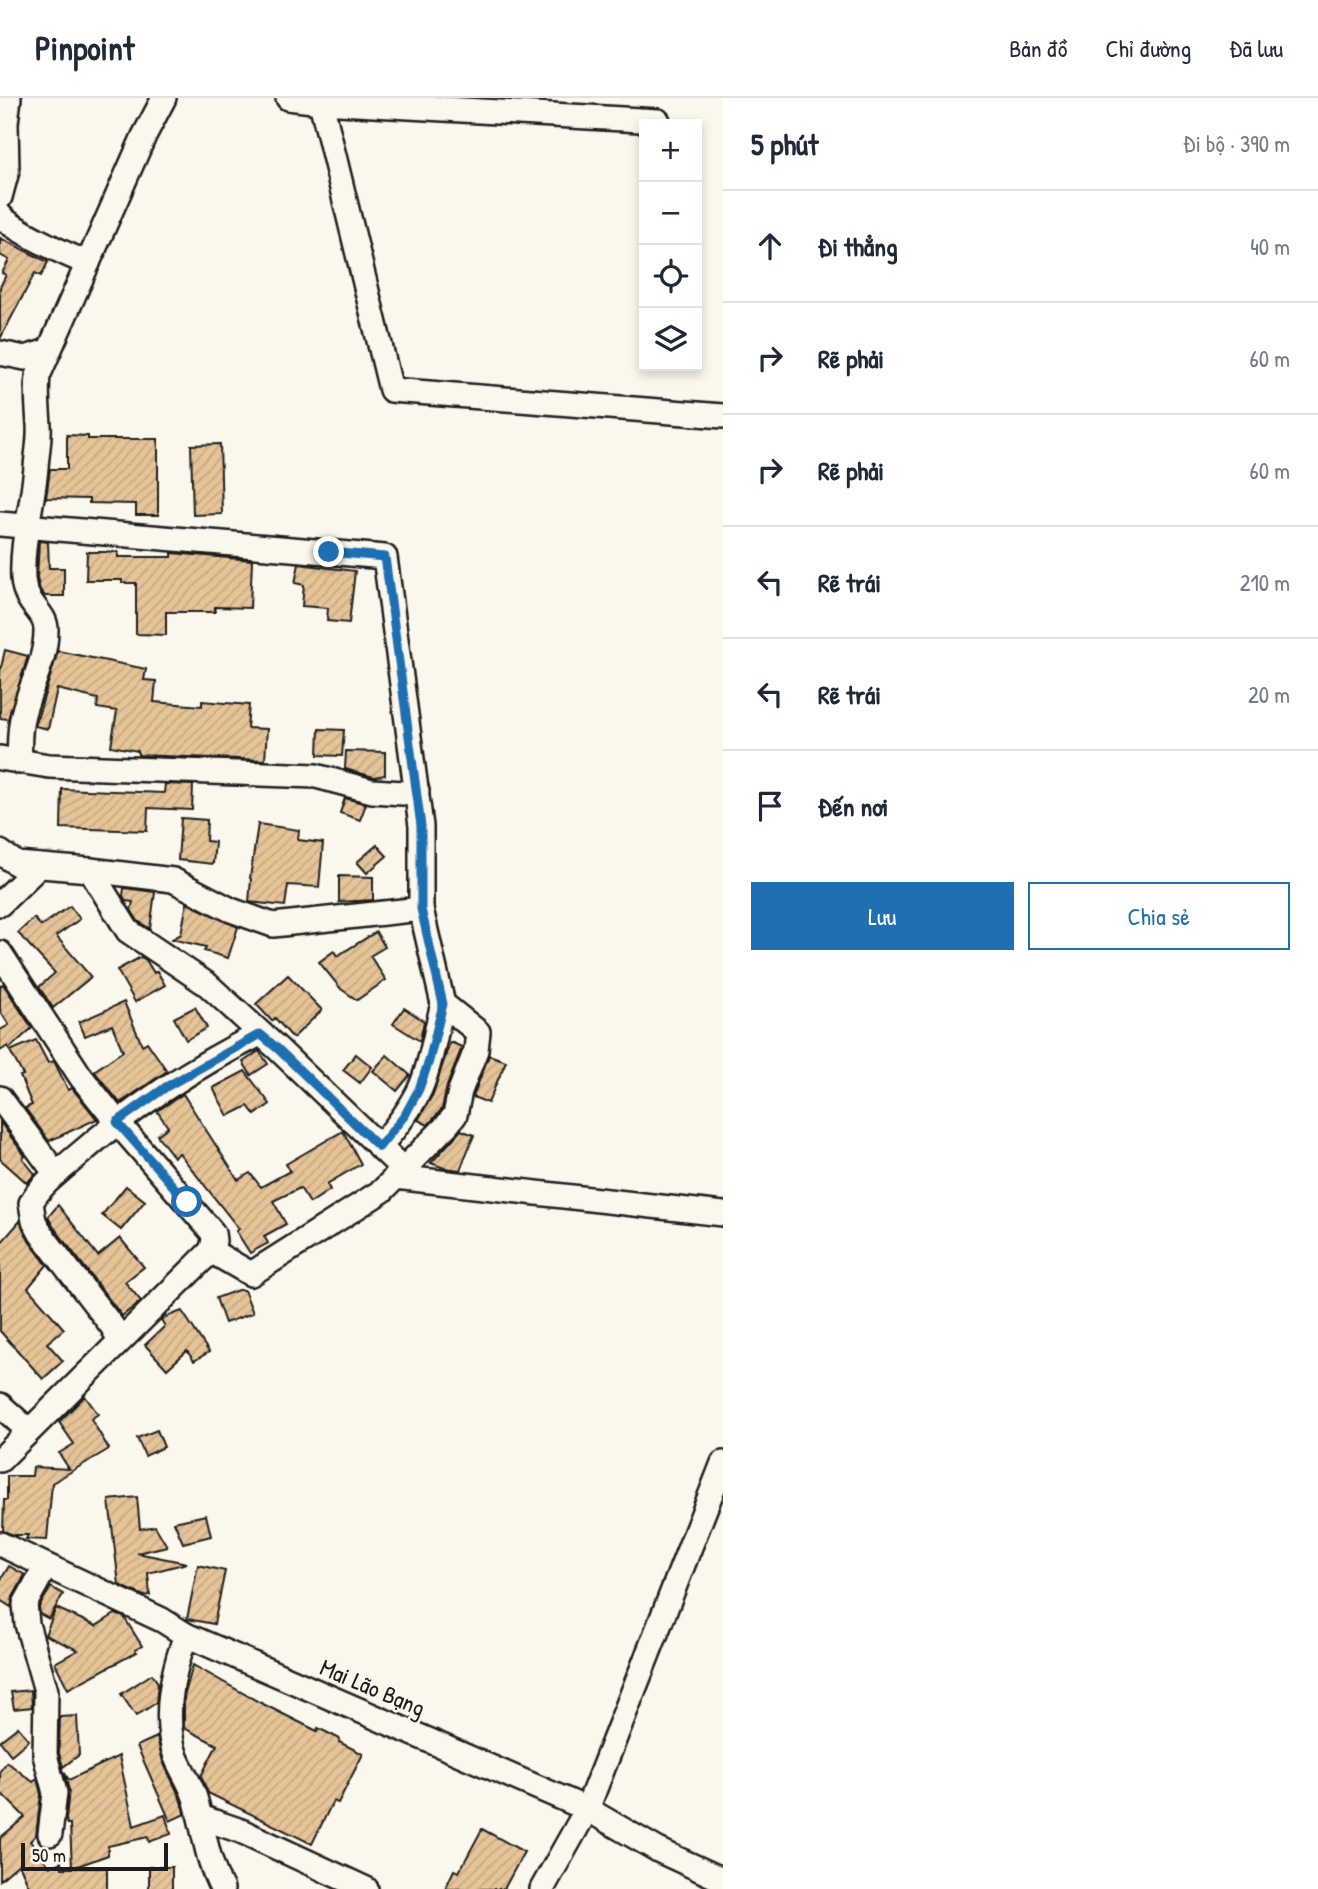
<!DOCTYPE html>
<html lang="vi">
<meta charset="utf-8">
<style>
body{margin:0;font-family:"Patrick Hand",sans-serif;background:#f6f6f7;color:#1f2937}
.controls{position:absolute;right:21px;top:21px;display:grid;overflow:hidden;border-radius:0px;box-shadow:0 4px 10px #0003}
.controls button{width:63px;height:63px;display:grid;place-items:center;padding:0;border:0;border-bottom:2px solid #e0e1e3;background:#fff;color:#1f2937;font:35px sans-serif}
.scale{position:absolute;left:21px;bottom:18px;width:147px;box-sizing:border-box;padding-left:7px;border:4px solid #1c1c1c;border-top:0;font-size:19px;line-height:24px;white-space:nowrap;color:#1c1c1c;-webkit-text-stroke:5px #fbf7ec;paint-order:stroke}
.stop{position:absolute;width:21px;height:21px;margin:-16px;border:5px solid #1f6fb2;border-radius:50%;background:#fff}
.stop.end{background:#1f6fb2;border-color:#fff;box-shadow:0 2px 7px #0008}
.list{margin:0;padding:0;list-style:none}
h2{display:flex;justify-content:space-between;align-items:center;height:91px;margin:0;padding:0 28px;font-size:30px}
h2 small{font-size:23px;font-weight:400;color:#747a83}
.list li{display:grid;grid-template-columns:46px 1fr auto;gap:21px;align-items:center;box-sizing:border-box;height:112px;padding:0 28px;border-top:2px solid #e0e1e3}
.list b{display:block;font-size:26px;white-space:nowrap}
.list em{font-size:23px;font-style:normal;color:#747a83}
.actions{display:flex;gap:14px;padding:21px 28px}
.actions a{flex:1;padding:16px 0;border:2px solid #1f6fb2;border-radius:0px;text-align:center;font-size:24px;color:#1f6fb2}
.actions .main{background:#1f6fb2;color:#fff}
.icon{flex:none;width:38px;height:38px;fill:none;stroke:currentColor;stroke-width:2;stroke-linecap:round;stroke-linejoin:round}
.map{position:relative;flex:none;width:723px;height:1791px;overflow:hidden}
header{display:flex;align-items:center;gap:42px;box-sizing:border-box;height:98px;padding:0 35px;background:#fff;border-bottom:2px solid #e0e1e3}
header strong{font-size:33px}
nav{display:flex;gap:38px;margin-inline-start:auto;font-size:24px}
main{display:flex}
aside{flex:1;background:#fff}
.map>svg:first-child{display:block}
.building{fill:url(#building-hatch);stroke:#1c1c1c;stroke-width:2}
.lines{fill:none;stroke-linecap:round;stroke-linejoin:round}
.minor-casing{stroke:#1c1c1c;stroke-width:28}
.minor{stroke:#fbf7ec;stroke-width:23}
.route{stroke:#1f6fb2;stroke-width:9}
.labels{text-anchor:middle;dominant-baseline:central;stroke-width:5;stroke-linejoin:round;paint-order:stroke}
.street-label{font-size:24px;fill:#1c1c1c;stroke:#fbf7ec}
</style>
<header>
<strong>Pinpoint</strong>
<nav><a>Bản đồ</a><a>Chỉ đường</a><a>Đã lưu</a></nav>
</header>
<main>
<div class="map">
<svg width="723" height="1791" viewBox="0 0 723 1791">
<defs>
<pattern id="building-hatch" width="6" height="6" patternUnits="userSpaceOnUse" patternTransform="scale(1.75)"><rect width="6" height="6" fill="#e6c498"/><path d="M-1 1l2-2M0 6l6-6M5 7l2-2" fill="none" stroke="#c5a882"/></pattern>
</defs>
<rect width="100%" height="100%" fill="#fbf7ec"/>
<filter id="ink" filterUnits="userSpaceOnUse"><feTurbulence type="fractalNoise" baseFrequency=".0143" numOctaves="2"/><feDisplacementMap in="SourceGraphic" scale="14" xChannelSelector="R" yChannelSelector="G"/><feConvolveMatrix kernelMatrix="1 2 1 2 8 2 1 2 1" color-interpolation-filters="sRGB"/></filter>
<g filter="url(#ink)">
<g class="building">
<polygon points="0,140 48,164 41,178 35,175 0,241 0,189 6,177 2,175 9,162 0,157"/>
<polygon points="67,337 88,338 88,341 158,341 158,417 136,417 136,406 89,405 89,401 46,400 50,371 67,371"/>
<polygon points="220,346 222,416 193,417 191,347"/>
<polygon points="39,443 48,444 49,470 64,470 64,498 45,498 40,492 37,480"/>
<polygon points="87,454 118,454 118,459 172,459 172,455 252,462 250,510 215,509 215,514 166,514 166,537 136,536 136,485 122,485 122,482 86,482"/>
<polygon points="299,466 355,473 349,525 327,523 328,510 302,508 304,487 295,485"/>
<polygon points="5,552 28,558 8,621 0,620 0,574"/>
<polygon points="58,553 146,571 144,582 156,583 154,604 202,608 202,603 249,607 247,630 267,631 265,662 138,657 138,653 111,648 117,613 97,610 98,601 57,591 48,631 35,628"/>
<polygon points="319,631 344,632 342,658 318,657"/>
<polygon points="346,653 385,654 385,677 374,679 345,671"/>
<polygon points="165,686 193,687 192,712 148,710 147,733 61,730 62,691 164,695"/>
<polygon points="345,700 366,706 360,722 340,715"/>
<polygon points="181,720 207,722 206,743 215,744 213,766 178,762"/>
<polygon points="258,726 299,732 298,742 323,745 319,789 288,787 285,808 249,804 251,781 250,780"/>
<polygon points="377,747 387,758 367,775 357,764"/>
<polygon points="339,778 373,779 373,802 339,804"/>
<polygon points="124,790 155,794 150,831 138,823 131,812 133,804 126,803 123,798"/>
<polygon points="187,805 238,829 228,860 204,853 206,849 172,841 181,836"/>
<polygon points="70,808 80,821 56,838 91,879 53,910 39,889 55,875 18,835 34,820 41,828"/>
<polygon points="376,834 385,849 370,858 386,882 357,902 341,891 319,864 334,853 337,858"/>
<polygon points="141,859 146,862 154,875 157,873 165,887 135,904 117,872"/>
<polygon points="288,877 322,912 293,940 275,920 272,923 256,906"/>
<polygon points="3,886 32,930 9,951 8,948 0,953 0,932 9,927 0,913 0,888"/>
<polygon points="124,904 142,947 147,944 167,973 120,1005 94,973 123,953 112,927 85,938 79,924"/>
<polygon points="195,909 207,930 186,942 174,920"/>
<polygon points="404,910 424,923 420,943 393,926"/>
<polygon points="36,942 48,965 54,963 68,992 72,990 97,1021 49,1043 25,1010 32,1007 20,978 23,977 10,953"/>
<polygon points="450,944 462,949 447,988 442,1011 428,1027 418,1022 433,996"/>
<polygon points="259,953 268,966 251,977 243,964"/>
<polygon points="356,956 372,969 360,985 343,972"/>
<polygon points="387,957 410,977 397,993 373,973"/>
<polygon points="489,957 506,963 488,1005 473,999"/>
<polygon points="245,973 270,1006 255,1017 248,1008 228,1018 213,990"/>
<polygon points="183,996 238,1082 250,1075 261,1089 290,1073 286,1066 343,1033 361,1066 327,1086 330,1092 310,1105 300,1090 273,1103 286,1126 264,1138 268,1145 250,1155 236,1133 239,1131 179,1055 174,1059 157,1037 168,1029 157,1013"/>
<polygon points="0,1024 25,1058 23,1061 35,1076 27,1085 0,1061"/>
<polygon points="461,1032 474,1037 460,1072 444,1070 431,1065"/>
<polygon points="126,1088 145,1103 121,1132 102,1117"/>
<polygon points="58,1107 98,1158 120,1140 144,1169 125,1184 141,1203 122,1218 53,1128 48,1119"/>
<polygon points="20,1123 29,1143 47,1167 28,1190 64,1231 47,1245 63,1263 43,1281 0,1233 0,1146"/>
<polygon points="238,1192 244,1192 253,1215 225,1225 216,1200"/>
<polygon points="182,1213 209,1254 194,1263 187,1253 167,1271 145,1247 165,1228 161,1222 163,1220"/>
<polygon points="85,1298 98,1316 91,1321 109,1351 52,1385 47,1442 26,1441 28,1437 14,1437 3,1433 4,1402 7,1402 7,1378 32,1378 33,1369 69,1371 59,1355 74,1346 59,1324"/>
<polygon points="157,1332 164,1349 145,1358 137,1340"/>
<polygon points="137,1399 140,1431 155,1428 167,1448 137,1455 187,1465 148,1475 150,1497 144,1498 119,1487 109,1402"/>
<polygon points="206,1417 211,1438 183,1445 174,1424"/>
<polygon points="198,1467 225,1473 214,1526 187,1521"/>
<polygon points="9,1468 25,1477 13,1499 11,1509 0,1502 0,1483"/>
<polygon points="51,1489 63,1496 49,1521 40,1516 39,1509"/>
<polygon points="56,1510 96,1528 115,1516 124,1519 142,1548 135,1552 137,1554 68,1591 55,1565 78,1552 45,1537"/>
<polygon points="193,1567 259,1604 317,1633 318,1630 340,1641 339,1644 363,1656 338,1705 333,1703 312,1746 208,1695 201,1678 217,1647 184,1630 184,1599"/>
<polygon points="152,1576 158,1585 156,1605 136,1618 121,1596"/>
<polygon points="31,1592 32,1609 14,1611 11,1594"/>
<polygon points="77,1618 79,1657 63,1669 59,1655 60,1619"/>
<polygon points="18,1629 29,1642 11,1657 0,1643"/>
<polygon points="157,1639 163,1664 179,1697 185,1716 170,1723 137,1648"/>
<polygon points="119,1658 134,1728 165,1717 171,1736 149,1744 148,1739 108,1748 108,1757 72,1770 70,1726 67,1726 66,1721 69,1692 64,1674 69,1682"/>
<polygon points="7,1664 33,1684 37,1681 41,1696 36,1737 30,1743 50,1769 61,1764 62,1770 107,1770 107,1791 30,1791 19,1766 0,1782 0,1740 25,1719 0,1694 0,1673"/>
<polygon points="482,1731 524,1754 504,1791 445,1791 454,1772 459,1774"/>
<rect x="149" y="1769" width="23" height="22"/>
</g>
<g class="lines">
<g class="minor-casing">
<g id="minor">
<polyline points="288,0 321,4 658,23"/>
<polyline points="320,0 391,292 723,318"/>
<polyline points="0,99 7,73 6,25 9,0"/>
<path d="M 0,117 C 11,131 69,158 88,165"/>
<polyline points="0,255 25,260 48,253"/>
<polyline points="0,426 385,459 421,728 421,811 443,906 478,934 476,952 460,993 455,1017 447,1027 382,1093 251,1176 211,1153 0,1362"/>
<polyline points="0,660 49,668 316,678 372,693 403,695 417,693"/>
<path d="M 20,664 C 19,647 19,632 23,616 C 30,588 46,562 46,533 C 47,514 25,508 23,481 C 21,443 33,407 36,369 C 37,355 40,341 39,327 C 38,310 36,295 38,278 L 144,38 L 164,0"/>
<polyline points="0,754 17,766 90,772 173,782 231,812 273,827 421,811"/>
<polyline points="90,772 128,833 208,887 278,951 403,1071"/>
<polyline points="0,806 39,768"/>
<polyline points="0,855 81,979 117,1024 213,1135 214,1143 211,1153"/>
<polyline points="0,1000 56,1076"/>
<path d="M 379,1049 C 395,1031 410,1012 420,991 C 432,964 435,934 443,906"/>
<polyline points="395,1079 723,1116"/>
<path d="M 120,1242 L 112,1228 L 41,1136 L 34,1123 L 31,1105 C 41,1086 61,1072 76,1059 C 132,1010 193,969 260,936"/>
<polyline points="0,1307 29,1333"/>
<polyline points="0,1446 162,1522 186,1537 587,1711 658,1752 723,1782"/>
<polyline points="46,1468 25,1506 27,1526 46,1593 45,1657 55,1695 50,1736"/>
<path d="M 186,1537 C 172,1575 162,1619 176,1659 C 182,1674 192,1687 196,1703 C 204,1733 207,1763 222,1791"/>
<polyline points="200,1719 241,1733 366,1791"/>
<polyline points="542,1791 587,1711 723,1365"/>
</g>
</g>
<use href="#minor" class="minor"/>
</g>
</g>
<g class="lines" filter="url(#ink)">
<polyline class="route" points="187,1104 117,1024 166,989 260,936 278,951 379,1049 405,1017 419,991 429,963 443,906 421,811 421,728 385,459 329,454"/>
</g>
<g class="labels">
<g class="street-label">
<text transform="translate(373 1589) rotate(23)">Mai Lão Bạng</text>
</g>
</g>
</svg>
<div class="controls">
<button>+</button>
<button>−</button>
<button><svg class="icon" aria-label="locate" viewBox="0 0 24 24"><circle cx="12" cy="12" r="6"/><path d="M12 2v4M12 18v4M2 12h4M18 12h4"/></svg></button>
<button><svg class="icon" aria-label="layers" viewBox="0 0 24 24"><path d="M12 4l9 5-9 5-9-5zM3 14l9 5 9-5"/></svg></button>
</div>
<div class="scale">50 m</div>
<div class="stop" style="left:187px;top:1104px"></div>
<div class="stop end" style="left:329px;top:454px"></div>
</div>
<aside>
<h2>5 phút<small>Đi bộ · 390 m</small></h2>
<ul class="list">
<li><svg class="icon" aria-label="ahead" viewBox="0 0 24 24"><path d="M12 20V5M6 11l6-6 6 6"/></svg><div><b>Đi thẳng</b></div><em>40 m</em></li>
<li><svg class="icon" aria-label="right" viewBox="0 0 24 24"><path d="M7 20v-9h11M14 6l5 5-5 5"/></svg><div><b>Rẽ phải</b></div><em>60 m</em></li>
<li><svg class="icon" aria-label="right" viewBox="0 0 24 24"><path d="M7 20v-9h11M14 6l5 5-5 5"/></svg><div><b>Rẽ phải</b></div><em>60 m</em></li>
<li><svg class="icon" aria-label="left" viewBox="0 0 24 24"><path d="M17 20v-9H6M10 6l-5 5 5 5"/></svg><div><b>Rẽ trái</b></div><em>210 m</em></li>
<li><svg class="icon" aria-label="left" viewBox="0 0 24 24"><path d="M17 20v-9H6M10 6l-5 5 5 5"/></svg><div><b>Rẽ trái</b></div><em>20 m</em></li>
<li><svg class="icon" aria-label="arrive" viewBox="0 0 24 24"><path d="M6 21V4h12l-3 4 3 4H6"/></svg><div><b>Đến nơi</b></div></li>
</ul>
<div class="actions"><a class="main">Lưu</a><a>Chia sẻ</a></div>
</aside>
</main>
